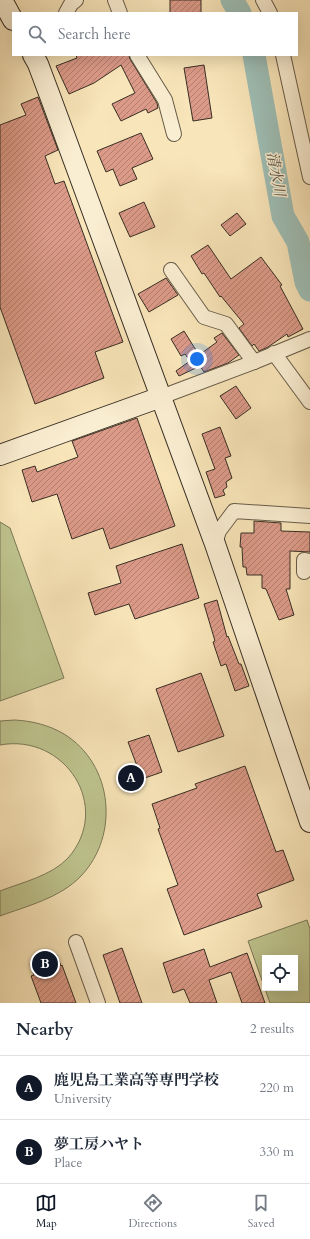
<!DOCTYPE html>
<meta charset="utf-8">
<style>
body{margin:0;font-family:Cardo,"Noto Serif JP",serif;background:#f2f2f3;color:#1f2937}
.controls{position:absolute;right:12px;bottom:12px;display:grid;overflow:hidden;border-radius:0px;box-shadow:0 4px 16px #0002}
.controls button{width:36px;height:36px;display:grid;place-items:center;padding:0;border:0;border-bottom:1px solid #e0e1e3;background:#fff;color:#1f2937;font:20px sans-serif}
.you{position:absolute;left:197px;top:359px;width:14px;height:14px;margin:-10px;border:3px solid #fff;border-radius:50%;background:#1a73e8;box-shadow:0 0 0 6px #1a73e833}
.badge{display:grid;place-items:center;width:26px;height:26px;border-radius:50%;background:#111827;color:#fff;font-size:13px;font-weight:700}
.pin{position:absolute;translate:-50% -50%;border:2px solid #fff;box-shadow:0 1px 4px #0006}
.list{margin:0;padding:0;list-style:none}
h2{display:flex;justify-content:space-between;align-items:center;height:52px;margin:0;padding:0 16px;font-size:17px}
h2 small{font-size:13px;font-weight:400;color:#747a83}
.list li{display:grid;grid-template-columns:26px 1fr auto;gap:12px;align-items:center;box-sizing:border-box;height:64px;padding:0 16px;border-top:1px solid #e0e1e3}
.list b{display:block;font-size:15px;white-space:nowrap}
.list p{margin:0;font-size:13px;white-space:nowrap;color:#747a83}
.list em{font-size:13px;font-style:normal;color:#747a83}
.icon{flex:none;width:22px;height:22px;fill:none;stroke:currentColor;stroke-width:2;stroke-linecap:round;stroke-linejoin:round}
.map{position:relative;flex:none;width:310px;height:1003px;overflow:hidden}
.search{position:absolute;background:#fff;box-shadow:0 4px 16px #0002;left:12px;right:12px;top:12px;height:44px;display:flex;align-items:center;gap:10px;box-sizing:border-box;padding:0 14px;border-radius:0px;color:#747a83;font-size:15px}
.sheet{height:180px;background:#fff}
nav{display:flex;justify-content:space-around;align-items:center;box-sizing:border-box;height:56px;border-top:1px solid #e0e1e3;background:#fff;font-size:11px;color:#747a83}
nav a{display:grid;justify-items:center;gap:2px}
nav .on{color:#111827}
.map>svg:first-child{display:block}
.green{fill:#bec48e;stroke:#7b7959;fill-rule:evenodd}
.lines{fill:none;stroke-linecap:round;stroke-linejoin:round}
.river{stroke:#9ebeb5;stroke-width:23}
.building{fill:url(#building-hatch);stroke:#382e24}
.street-casing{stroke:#685c49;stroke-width:16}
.secondary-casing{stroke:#382e24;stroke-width:22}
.street{stroke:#faeed2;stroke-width:14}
.secondary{stroke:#faeed2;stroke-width:20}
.labels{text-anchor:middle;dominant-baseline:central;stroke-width:3;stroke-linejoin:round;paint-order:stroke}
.water-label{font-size:15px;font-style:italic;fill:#525248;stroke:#faeed2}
</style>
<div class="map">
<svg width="310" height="1003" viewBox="0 0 310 1003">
<defs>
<pattern id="building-hatch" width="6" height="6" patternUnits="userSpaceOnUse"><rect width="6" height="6" fill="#dc9a88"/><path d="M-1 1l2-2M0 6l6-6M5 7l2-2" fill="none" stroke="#b37e6f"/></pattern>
</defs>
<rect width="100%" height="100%" fill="#f8e5b9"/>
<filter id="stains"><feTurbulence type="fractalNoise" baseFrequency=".005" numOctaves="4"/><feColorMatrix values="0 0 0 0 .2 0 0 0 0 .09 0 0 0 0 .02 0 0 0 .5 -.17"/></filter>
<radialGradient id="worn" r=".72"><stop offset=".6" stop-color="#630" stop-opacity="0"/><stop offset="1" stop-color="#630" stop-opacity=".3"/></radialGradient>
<g class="green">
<polygon points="0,522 10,528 64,678 0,701"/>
<path d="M 15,720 C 32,721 49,725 64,734 C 113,764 120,835 81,876 C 60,898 27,906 0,916 L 0,891 C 23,882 51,876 68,858 C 113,807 65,733 0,745 L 0,721 Z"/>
<path d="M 307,920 L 310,929 L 310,1003 L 270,1003 L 248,941 ZM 265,958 L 295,958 L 295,988 L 265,988 Z"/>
</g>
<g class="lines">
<g class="river">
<polyline points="232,0 240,13"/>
<polyline points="254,55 283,216 298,242 306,282 310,290"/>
</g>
</g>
<g class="building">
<rect x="170" y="0" width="31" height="13"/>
<polygon points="76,55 129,55 130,59 157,103 158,108 148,113 146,109 121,121 112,104 135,93 121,65 94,83 69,94 56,66 77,58"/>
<polygon points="204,65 212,118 193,121 184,68"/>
<polygon points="38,97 58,150 45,156 55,184 64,181 123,342 95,352 104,378 35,404 0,307 0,125 26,115 21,104"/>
<polygon points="141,133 153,159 132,168 137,179 120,186 113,169 106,172 97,151"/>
<polygon points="144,202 155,227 130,237 119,213"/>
<polygon points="237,213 246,224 230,236 221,225"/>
<polygon points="208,245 231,279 261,257 282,285 280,286 303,329 288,337 287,334 268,347 259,351 254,344 252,346 239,328 244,324 221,296 220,297 204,273 202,274 191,256"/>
<polygon points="166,278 178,295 149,312 138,294"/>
<polygon points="184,331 199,355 217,342 214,338 222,333 239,355 228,363 204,372 200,366 179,376 176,371 190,361 185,354 181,356 171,339"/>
<polygon points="236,386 251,408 236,419 220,396"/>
<polygon points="137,418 175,526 110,549 103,528 72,539 57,494 32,502 22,470 35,466 37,472 78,457 72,441"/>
<polygon points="220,427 231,456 225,458 232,478 226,482 227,487 223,490 225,495 215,498 206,472 215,469 202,434"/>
<polygon points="254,521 281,523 281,531 310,532 310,552 290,551 290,589 286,589 294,615 279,620 266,589 262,588 262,575 247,575 246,567 243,567 242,547 240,547 241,533 254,533"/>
<polygon points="182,544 199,598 135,619 129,604 95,615 88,593 121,583 116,566"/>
<polygon points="217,600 227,637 228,636 239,664 241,664 249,686 235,691 226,664 221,666 213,642 215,641 204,604"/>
<polygon points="201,673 224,736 178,752 156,689"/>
<polygon points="149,735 162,772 142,779 128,742"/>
<polygon points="245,766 276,852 283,850 294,880 257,894 262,907 184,935 167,889 178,885 158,829 160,828 152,804 197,788 195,784"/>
<polygon points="122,948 142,1003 120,1003 103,955"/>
<polygon points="204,949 210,967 247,953 265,1003 242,1003 231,972 209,980 217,1003 190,1003 184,989 173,993 163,963"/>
<polygon points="57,955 61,966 62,965 76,1003 41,1003 31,976 34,975 30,964"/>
</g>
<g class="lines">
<g class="street-casing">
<g id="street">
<polyline points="115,0 120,13"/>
<polyline points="263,0 270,13"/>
<polyline points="66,13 71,4 76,0"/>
<polyline points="137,55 165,100 174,134"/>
<polyline points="283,55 310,177"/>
<polyline points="171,270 204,317 226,324 254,362"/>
<polyline points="274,353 310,402"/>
<polyline points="161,397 254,362 310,339"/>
<polyline points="215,544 219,531 234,511 310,516"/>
<polyline points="304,572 304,560 310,561"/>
<polyline points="76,942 98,1003"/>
</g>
</g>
<g class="secondary-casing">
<g id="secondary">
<polyline points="2,0 13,20"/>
<polyline points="33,55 38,64 50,96 215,544 310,822"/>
<polyline points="0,455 161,397"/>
</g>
</g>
<use href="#street" class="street"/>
<use href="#secondary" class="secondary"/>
</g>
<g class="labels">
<g class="water-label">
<text transform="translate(276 174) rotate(80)">清水川</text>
</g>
</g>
<rect width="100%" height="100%" filter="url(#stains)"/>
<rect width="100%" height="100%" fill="url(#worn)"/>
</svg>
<div class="controls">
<button><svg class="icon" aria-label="locate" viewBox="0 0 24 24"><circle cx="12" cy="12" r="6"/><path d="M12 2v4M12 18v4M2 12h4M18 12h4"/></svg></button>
</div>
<div class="you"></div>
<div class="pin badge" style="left:131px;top:778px">A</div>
<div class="pin badge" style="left:45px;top:964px">B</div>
<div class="search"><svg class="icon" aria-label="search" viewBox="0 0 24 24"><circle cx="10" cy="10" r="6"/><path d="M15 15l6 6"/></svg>Search here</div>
</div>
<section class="sheet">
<h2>Nearby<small>2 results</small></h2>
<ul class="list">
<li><span class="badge">A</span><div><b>鹿児島工業高等専門学校</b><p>University</p></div><em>220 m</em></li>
<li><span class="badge">B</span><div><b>夢工房ハヤト</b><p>Place</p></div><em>330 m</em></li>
</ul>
</section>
<nav>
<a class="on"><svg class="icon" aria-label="map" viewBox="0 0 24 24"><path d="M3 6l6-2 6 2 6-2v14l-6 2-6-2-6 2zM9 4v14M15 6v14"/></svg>Map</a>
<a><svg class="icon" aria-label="directions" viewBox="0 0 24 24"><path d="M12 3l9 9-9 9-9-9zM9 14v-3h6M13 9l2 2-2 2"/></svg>Directions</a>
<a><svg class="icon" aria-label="saved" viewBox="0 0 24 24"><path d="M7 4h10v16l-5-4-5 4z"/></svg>Saved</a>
</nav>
